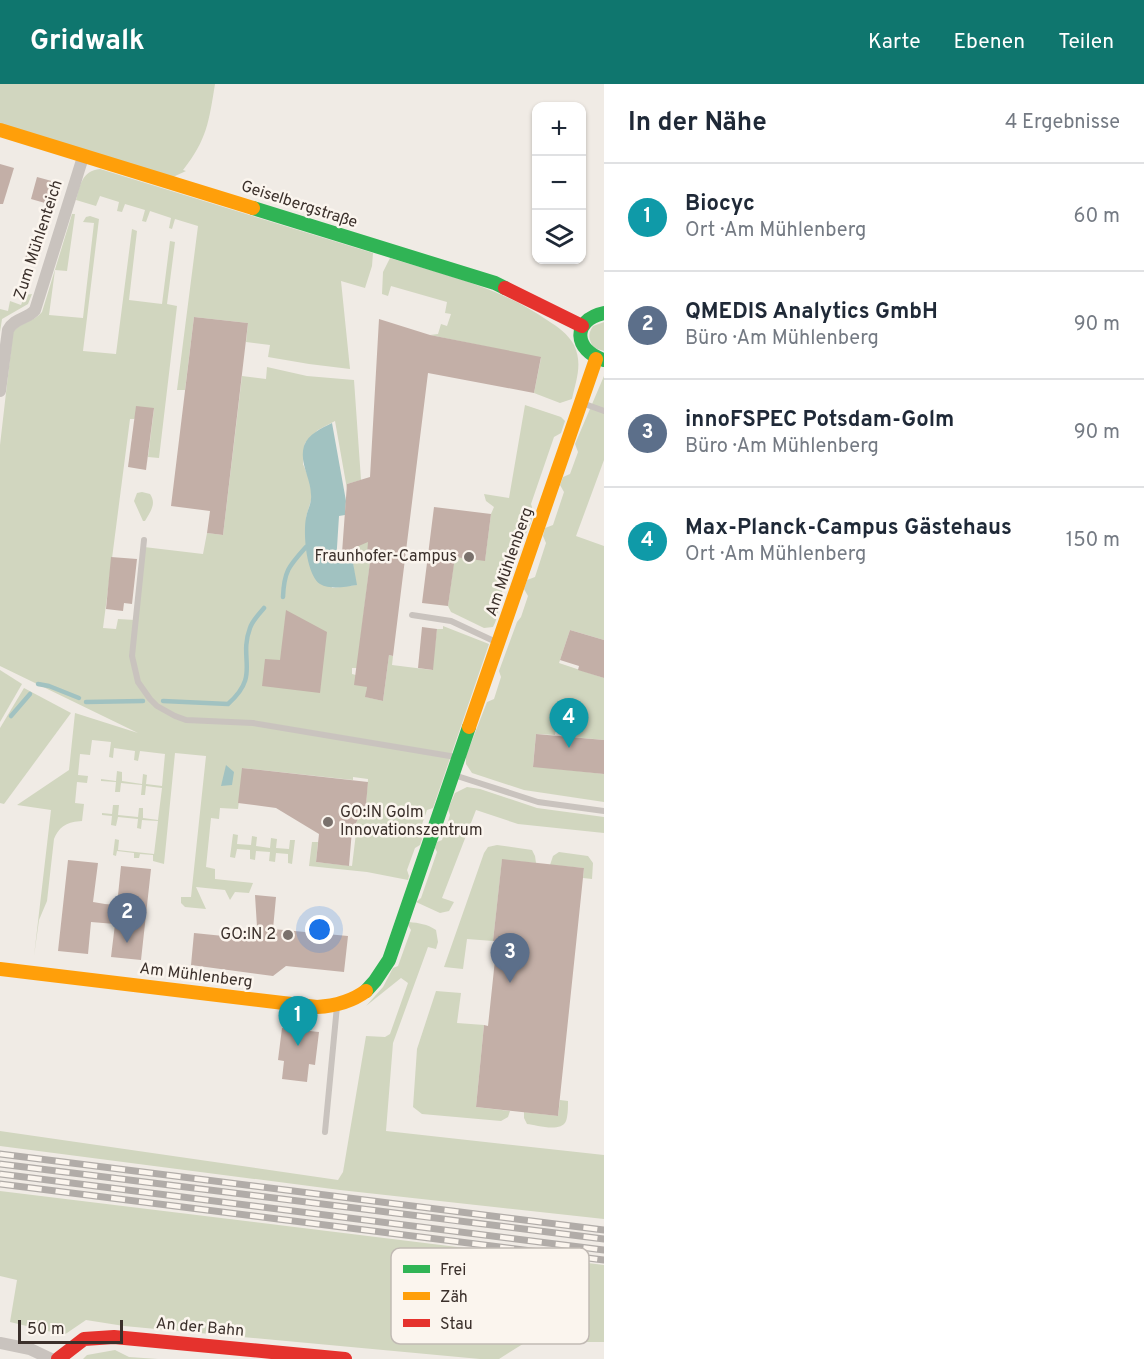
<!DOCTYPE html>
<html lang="de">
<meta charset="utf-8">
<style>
body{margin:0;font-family:Overpass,sans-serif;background:#f2f2f3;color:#1f2937}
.controls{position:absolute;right:18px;top:18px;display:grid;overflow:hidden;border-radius:12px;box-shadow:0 2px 4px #0004}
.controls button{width:54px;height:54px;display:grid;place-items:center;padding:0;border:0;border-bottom:2px solid #e0e1e3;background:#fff;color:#1f2937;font:30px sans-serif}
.scale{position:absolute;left:18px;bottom:15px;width:105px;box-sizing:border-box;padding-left:6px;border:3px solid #3b302b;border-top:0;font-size:16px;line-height:21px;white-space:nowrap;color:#3b302b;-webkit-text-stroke:4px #fbf5ee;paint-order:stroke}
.you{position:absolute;left:320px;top:846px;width:21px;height:21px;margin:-15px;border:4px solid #fff;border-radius:50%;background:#1a73e8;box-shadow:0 0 0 9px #1a73e833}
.badge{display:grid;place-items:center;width:39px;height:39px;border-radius:50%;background:#0f766e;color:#fff;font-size:20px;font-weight:700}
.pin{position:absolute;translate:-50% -50px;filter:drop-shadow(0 2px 3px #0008)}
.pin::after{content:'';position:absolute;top:32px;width:21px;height:18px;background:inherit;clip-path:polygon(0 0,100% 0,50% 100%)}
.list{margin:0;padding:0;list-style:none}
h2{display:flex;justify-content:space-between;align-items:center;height:78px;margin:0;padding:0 24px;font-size:26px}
h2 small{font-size:20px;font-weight:400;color:#747a83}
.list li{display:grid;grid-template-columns:39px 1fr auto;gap:18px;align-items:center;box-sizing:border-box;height:108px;padding:0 24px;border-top:2px solid #e0e1e3}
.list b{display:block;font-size:22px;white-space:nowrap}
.list p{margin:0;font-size:20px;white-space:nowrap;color:#747a83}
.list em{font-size:20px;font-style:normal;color:#747a83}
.icon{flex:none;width:33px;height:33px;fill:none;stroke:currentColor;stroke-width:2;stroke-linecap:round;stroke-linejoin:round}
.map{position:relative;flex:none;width:604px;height:1275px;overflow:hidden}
header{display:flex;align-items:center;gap:36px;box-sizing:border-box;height:84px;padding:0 30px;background:#0f766e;color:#fff}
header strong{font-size:28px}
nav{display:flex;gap:33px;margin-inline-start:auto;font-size:21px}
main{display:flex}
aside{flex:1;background:#fff}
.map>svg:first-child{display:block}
.green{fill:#d1d6bf}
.water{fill:#a1c2c1}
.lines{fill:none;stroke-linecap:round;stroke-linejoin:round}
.stream{stroke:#a1c2c1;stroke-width:4.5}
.building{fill:#c3afa7}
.lane{stroke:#c9c3be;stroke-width:6}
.street{stroke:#c9c3be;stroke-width:12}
.fast{stroke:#30b455;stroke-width:14}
.slow{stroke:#ff9f0a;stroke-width:14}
.jam{stroke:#e5322d;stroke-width:14}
.rail-casing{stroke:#b1aca8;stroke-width:7}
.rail{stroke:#fbf5ee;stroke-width:4.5;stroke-dasharray:14;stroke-linecap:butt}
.poi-dot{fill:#7a716c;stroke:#fbf5ee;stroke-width:2}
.labels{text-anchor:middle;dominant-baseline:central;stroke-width:5;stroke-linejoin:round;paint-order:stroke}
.street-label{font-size:16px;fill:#3b302b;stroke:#fbf5ee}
.poi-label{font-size:16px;fill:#3b302b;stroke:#fbf5ee;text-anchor:end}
.key{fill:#fbf5ee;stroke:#c1bab4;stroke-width:1.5}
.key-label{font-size:16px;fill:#3b302b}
</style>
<header>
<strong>Gridwalk</strong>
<nav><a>Karte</a><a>Ebenen</a><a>Teilen</a></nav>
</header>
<main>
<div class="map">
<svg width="604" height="1275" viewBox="0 0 604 1275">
<rect width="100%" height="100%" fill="#f0ebe5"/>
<g class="green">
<path d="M 0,0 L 215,0 C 209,37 207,56 183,86 L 186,87 L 173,93 L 0,40 Z"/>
<path d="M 100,85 L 373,169 L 372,182 L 365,204 L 341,197 L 350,285 L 309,280 L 268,273 L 270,261 L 246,258 L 248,239 L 194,233 L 185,306 L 177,306 L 198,142 L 175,135 L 172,145 L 169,144 L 171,134 L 150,127 L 146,138 L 142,137 L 145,126 L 125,120 L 122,128 L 117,127 L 119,118 L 100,112 L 96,122 L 76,116 C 80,101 82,87 100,85 Z"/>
<path d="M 72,130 L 75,130 L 67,187 L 55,186 L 49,231 L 83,234 L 94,139 L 83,138 L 86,133 L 90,132 L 99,135 L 83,267 L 116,270 L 132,145 L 137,147 L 129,216 L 162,220 L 170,157 L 175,158 L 167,220 L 177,222 L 159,374 L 148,373 L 154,325 L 134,335 L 130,335 L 103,544 L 116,545 L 118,535 L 135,536 L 144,463 L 203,470 L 207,449 L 223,451 L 242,292 L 266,295 L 267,283 L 307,292 L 354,296 L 361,396 L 347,400 L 347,405 L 335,337 L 318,346 L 305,359 L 303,380 L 310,397 L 312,413 L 306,433 L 332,504 L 356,501 L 352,473 L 359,470 L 357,462 L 373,454 L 372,464 L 368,464 L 367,469 L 371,470 L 357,584 L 352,584 L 352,590 L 356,591 L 367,603 L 366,613 L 383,617 L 389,571 L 393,572 L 392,581 L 432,586 L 437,545 L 443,545 L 443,542 L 489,560 L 433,724 L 427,726 L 419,749 L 422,755 L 420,761 L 415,764 L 407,786 L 409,792 L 408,796 L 367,788 L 309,782 L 312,758 L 318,758 L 316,778 L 352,782 L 356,749 L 352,746 L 366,721 L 368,695 L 353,693 L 353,696 L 243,684 L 238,725 L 220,724 L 219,735 L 211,734 L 206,783 L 215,785 L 215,795 L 253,799 L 249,809 L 235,808 L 230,816 L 225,806 L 196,803 L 206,825 L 185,823 L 181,819 L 181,813 L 191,813 L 206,672 L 175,669 L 164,780 L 153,777 L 153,771 L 140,770 L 139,774 L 134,774 L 134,769 L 117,767 L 116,772 L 113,771 L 115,755 L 119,756 L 118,766 L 154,770 L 158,737 L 142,736 L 141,745 L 137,744 L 138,735 L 118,733 L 116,742 L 111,741 L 112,732 L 102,731 L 102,729 L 112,730 L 113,721 L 119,721 L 118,731 L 138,733 L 139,724 L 143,724 L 143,734 L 158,736 L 162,704 L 146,702 L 145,711 L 141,711 L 142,701 L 121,699 L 120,708 L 115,708 L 116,698 L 101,697 L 101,695 L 116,697 L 117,687 L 122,688 L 122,697 L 142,700 L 143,690 L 147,691 L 146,700 L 162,702 L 165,670 L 140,667 L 138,677 L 134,676 L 135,667 L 114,664 L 113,674 L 109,673 L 111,658 L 92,656 L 90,671 L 80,670 L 78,691 L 88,692 L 87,699 L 77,698 L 75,719 L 84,720 L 82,737 C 68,738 60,741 54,755 L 47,817 L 39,836 L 34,872 L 51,726 L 17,721 L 69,686 L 75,629 L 138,649 L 0,582 L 0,361 L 13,248 C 21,238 34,238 42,228 Z"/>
<path d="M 390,174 C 445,191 499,203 547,236 C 558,243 568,250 574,261 C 583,280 576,296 572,315 L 560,319 L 534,309 L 541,274 L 430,251 L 438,250 L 441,240 L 447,242 L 451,230 L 445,229 L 447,218 L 391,202 L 388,212 L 382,210 L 383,188 Z"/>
<polygon points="32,210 28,220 2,235 0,248 0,225 8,227 10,217 21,221 25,211"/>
<path d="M 604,238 L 604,267 L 594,264 C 589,256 587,251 593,242 Z"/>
<polygon points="604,292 604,376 576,452 604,462 604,556 570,546 559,579 604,594 604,656 573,653 577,639 557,637 555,651 536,650 533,682 604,690 604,718 524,706 472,689 466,680 466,672 487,618 494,615 501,593 499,587 517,538 521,533 528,512 524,505 527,496 535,493 546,459 543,452 545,444 553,441 564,408 560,401 563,393 570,390 578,368 575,360"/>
<path d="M 525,321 L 561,333 L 565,337 L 561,349 L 554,353 L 531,420 C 538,438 521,455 514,471 C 509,484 504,498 501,511 C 498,523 499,532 493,543 L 484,544 L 451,528 L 448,522 L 454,477 L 451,472 L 485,476 L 491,430 L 494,423 L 486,417 L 484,410 L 509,414 Z"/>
<path d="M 142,408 L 150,410 C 157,420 150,428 145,437 L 143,437 L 134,417 L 137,409 Z"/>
<polygon points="0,586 22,600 0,638"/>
<polygon points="24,604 71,629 4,720 0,719 0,644"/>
<polygon points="467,703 480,705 537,724 604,733 604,749 518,740 476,726 442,814 454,818 449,827 440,829 416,818 421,814 437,768 435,764 437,758 442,756 450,731 448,725 455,709"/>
<polygon points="233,750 238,751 237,760 251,761 252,752 257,753 256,762 270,764 271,754 277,755 276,764 289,765 290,756 295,756 292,780 288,779 288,770 276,769 275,778 269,777 270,768 256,767 255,776 250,775 250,766 237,765 235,774 230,773"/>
<polygon points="497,761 532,766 535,772 536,779 502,776 493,857 467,855 463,885 444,883 484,769 488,763"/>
<polygon points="559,768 588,772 593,779 592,795 583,794 584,784 550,781 553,772"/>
<path d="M 409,838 C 419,839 427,840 436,846 L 438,858 L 436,865 L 428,863 L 393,959 L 386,1047 L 604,1071 L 604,1135 L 340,1106 L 0,1062 L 0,1047 L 338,1096 L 343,1088 L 366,952 L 385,953 L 390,950 L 408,899 L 401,894 L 366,922 L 383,903 L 393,884 L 398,882 L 411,846 L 408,841 Z"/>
<polygon points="436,907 461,909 457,939 484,941 476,1023 510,1027 508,1033 501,1037 422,1030 413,1023 417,965"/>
<path d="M 560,1016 L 568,1017 C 568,1023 568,1032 566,1037 C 561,1049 536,1041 527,1040 L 524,1034 L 524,1028 L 558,1032 Z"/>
<polygon points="0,1107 604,1181 604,1258 526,1258 499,1275 480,1275 124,1242 86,1236 64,1251 10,1238 17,1196 0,1192"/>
<polygon points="115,1266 129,1273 158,1275 83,1275 87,1271"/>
</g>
<g class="water">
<path d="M 332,339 L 346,417 L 345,431 L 339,432 L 336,479 L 352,473 L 357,501 C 345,503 330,506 320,500 C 306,490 303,449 306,434 C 307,426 312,419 311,411 C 311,394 299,379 304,362 C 308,350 322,344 332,339 Z"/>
<polygon points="226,681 234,688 232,701 221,702"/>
</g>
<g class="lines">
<g class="stream">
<path d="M 283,513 C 284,487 289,482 306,463"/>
<polyline points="38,600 49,602 79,614"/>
<path d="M 163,617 L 228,620 C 261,591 238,576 250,544 C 252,537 259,530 264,524"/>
<polyline points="86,618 143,617"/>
<polyline points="11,632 30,610"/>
</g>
</g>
<g class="building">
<polygon points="0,80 14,84 3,120 0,120"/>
<polygon points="37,93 59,99 52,121 31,115"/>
<polygon points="30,158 42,162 37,179 25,175"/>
<polygon points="194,233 248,239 223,451 207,449 210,427 171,422"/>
<polygon points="379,235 430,251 541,273 534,309 428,289 393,572 389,571 383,617 365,613 367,603 354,601 371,470 367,470 368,458 342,469 347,400 370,393"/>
<polygon points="136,322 154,324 146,386 128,383"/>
<polygon points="434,423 491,430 485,477 455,473 448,522 422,519"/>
<polygon points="111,473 137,475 132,520 124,519 123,527 106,525"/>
<polygon points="286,526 327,548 320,609 262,602 265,575 280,576"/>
<polygon points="422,543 437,545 433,586 418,584"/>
<polygon points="570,546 604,556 604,594 578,586 579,582 560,576"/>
<polygon points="536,650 604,656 604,690 533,683"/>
<polygon points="242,684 368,698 366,721 352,746 349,782 316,778 319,750 276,724 238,719"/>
<polygon points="502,775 584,784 558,1032 476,1023 484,941 488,942 497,857 493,857"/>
<polygon points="68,776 98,779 93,818 105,820 117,821 121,782 151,785 141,876 111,873 115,840 91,838 88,870 58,867"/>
<polygon points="255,811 276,813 273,845 348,852 344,888 286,882 273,892 191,881 194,849 243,854 250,842 257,843"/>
<polygon points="282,944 319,948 315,981 309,980 307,998 282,995 284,977 278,976"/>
</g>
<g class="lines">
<g class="lane">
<polyline points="582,319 604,327"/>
<polyline points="144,456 132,572 138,598 150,615 157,622 175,632 186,636 253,639 456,673"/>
<polyline points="412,531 451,537 496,558"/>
<polyline points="454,691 538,718 604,727"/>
<polyline points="325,1048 337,922"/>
</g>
<g class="street">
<path d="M 0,307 L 8,246 C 14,234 28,235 35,226 L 83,73"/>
<polyline points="0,1259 30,1265 51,1275"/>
</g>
<g class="fast">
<polyline points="253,124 495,199 505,204"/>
<path d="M 604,229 C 571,236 574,267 604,276"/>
<polyline points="366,907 375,897 389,876 469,643"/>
</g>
<g class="slow">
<polyline points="0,46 253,124"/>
<polyline points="469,643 596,275"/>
<path d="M 0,885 L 317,923 C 335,922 351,918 366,907"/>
</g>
<g class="jam">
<polyline points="505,204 582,242"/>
<polyline points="58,1275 84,1255 114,1253 345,1275"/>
</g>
<g class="rail-casing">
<g id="rail">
<polyline points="0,1070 604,1146"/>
<polyline points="0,1080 604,1155"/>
<polyline points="0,1090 604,1166"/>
<polyline points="0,1100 604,1176"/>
</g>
</g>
<use href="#rail" class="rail"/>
</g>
<g class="poi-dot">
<circle cx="469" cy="473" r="6"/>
<circle cx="328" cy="738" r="6"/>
<circle cx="288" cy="851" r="6"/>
</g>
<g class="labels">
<g class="street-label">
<text transform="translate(299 121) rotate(18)">Geiselbergstraße</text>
<text transform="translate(39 156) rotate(-72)">Zum Mühlenteich</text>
<text transform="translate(510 478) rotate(-71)">Am Mühlenberg</text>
<text transform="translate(196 892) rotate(7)">Am Mühlenberg</text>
<text transform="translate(200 1244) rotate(5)">An der Bahn</text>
</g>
<g class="poi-label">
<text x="457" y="473">Fraunhofer-Campus</text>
<text x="340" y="729" text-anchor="start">GO:IN Golm<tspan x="340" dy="18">Innovationszentrum</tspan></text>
<text x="276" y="851">GO:IN 2</text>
</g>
</g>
<rect x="391" y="1164" width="198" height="96" rx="9" class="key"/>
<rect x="403" y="1181" width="27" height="8" fill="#30b455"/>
<rect x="403" y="1208" width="27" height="8" fill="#ff9f0a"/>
<rect x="403" y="1235" width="27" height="8" fill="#e5322d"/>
<g class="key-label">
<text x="440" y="1191">Frei</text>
<text x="440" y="1218">Zäh</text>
<text x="440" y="1245">Stau</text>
</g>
</svg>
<div class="controls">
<button>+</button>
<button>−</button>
<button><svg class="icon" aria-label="layers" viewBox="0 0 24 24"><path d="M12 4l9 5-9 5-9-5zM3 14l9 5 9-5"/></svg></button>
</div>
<div class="scale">50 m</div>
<div class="you"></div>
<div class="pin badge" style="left:298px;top:962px;background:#0f9aa8">1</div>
<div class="pin badge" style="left:127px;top:859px;background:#5c6f8a">2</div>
<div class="pin badge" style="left:510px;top:899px;background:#5c6f8a">3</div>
<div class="pin badge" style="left:569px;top:664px;background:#0f9aa8">4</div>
</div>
<aside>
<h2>In der Nähe<small>4 Ergebnisse</small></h2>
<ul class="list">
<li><span class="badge" style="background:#0f9aa8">1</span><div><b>Biocyc</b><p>Ort · Am Mühlenberg</p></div><em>60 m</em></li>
<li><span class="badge" style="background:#5c6f8a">2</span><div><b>QMEDIS Analytics GmbH</b><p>Büro · Am Mühlenberg</p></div><em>90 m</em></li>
<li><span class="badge" style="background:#5c6f8a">3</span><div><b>innoFSPEC Potsdam-Golm</b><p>Büro · Am Mühlenberg</p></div><em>90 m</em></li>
<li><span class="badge" style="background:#0f9aa8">4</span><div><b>Max-Planck-Campus Gästehaus</b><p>Ort · Am Mühlenberg</p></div><em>150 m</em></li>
</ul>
</aside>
</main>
